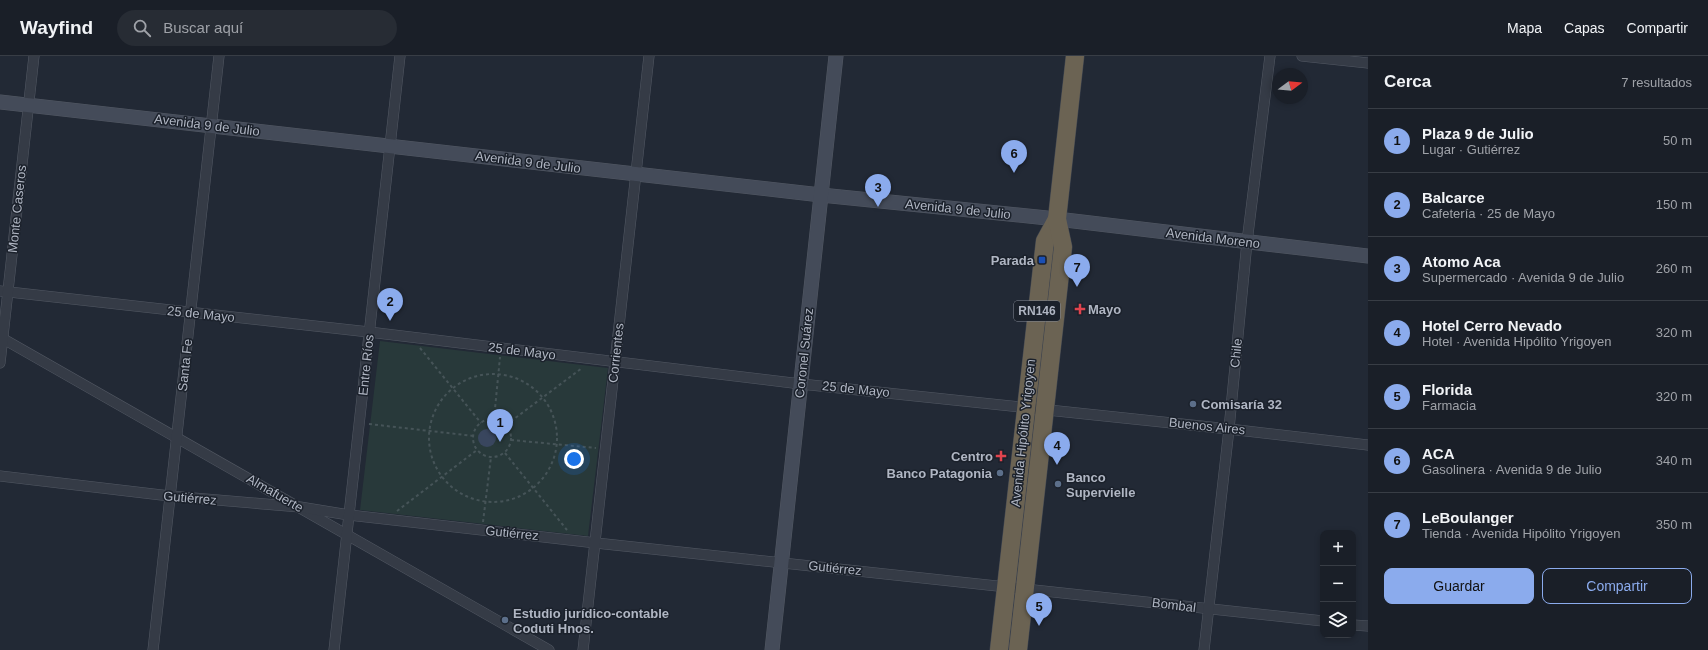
<!DOCTYPE html>
<html lang="es">
<meta charset="utf-8">
<style>
body{margin:0;font-family:Helvetica,sans-serif;background:#272c34;color:#f1f3f6}
.controls{position:absolute;right:12px;bottom:12px;display:grid;overflow:hidden;border-radius:8px;box-shadow:0 2px 6px #0003}
.controls button{width:36px;height:36px;display:grid;place-items:center;padding:0;border:0;border-bottom:1px solid #383d45;background:#1a1f28;color:#f1f3f6;font:20px sans-serif}
.compass{position:absolute;left:1272px;top:12px;width:36px;height:36px;border-radius:50%;background:#1a1f28;box-shadow:0 2px 6px #0003;rotate:74deg}
.you{position:absolute;left:574px;top:403px;width:14px;height:14px;margin:-10px;border:3px solid #fff;border-radius:50%;background:#1a73e8;box-shadow:0 0 0 6px #1a73e833}
.badge{display:grid;place-items:center;width:26px;height:26px;border-radius:50%;background:#8babed;color:#111;font-size:13px;font-weight:700}
.pin{position:absolute;translate:-50% -33px;filter:drop-shadow(0 1px 2px #0008)}
.pin::after{content:'';position:absolute;top:21px;width:14px;height:12px;background:inherit;clip-path:polygon(0 0,100% 0,50% 100%)}
.list{margin:0;padding:0;list-style:none}
h2{display:flex;justify-content:space-between;align-items:center;height:52px;margin:0;padding:0 16px;font-size:17px}
h2 small{font-size:13px;font-weight:400;color:#9fa2a8}
.list li{display:grid;grid-template-columns:26px 1fr auto;gap:12px;align-items:center;box-sizing:border-box;height:64px;padding:0 16px;border-top:1px solid #383d45}
.list b{display:block;font-size:15px;white-space:nowrap}
.list p{margin:0;font-size:13px;white-space:nowrap;color:#9fa2a8}
.list em{font-size:13px;font-style:normal;color:#9fa2a8}
.actions{display:flex;gap:8px;padding:12px 16px}
.actions a{flex:1;padding:9px 0;border:1px solid #8babed;border-radius:8px;text-align:center;font-size:14px;color:#8babed}
.actions .main{background:#8babed;color:#111}
.icon{flex:none;width:22px;height:22px;fill:none;stroke:currentColor;stroke-width:2;stroke-linecap:round;stroke-linejoin:round}
.map{position:relative;flex:none;width:1368px;height:594px;overflow:hidden}
header{display:flex;align-items:center;gap:24px;box-sizing:border-box;height:56px;padding:0 20px;background:#1a1f28;border-bottom:1px solid #383d45}
header strong{font-size:19px}
nav{display:flex;gap:22px;margin-inline-start:auto;font-size:14px}
.search{width:280px;height:36px;background:#272c34;display:flex;align-items:center;gap:10px;box-sizing:border-box;padding:0 14px;border-radius:22px;color:#9fa2a8;font-size:15px}
main{display:flex}
aside{flex:1;background:#1a1f28}
.map>svg:first-child{display:block}
.green{fill:#28393a}
.water{fill:#39465e}
.lines{fill:none;stroke-linecap:round;stroke-linejoin:round}
.street-casing{stroke:#535964;stroke-width:11}
.secondary-casing{stroke:#535964;stroke-width:15}
.highway-casing{stroke:#404651;stroke-width:19}
.path{stroke:#465458;stroke-width:2;stroke-dasharray:3 3;stroke-linecap:butt}
.street{stroke:#353b46;stroke-width:10}
.secondary{stroke:#444b59;stroke-width:14}
.highway{stroke:#6b6353;stroke-width:18}
.transit-dot{fill:#1a4fb4;stroke:#1b212b;stroke-width:1.5}
.health-dot{fill:#e0444e;stroke:#1b212b;stroke-width:1.5}
.service-dot{fill:#5c6f8a;stroke:#1b212b;stroke-width:1.5}
.labels{text-anchor:middle;dominant-baseline:central;stroke-width:3;stroke-linejoin:round;paint-order:stroke}
.shield{fill:#1b212b;stroke:#838995;stroke-width:1}
.shield-label{font-size:12px;font-weight:bold;fill:#b0b6c3}
.street-label{font-size:13px;fill:#b0b6c3;stroke:#1b212b}
.poi-label{font-size:13px;font-weight:bold;fill:#b0b6c3;stroke:#1b212b;text-anchor:start}
</style>
<header>
<strong>Wayfind</strong>
<div class="search"><svg class="icon" aria-label="search" viewBox="0 0 24 24"><circle cx="10" cy="10" r="6"/><path d="M15 15l6 6"/></svg>Buscar aquí</div>
<nav><a>Mapa</a><a>Capas</a><a>Compartir</a></nav>
</header>
<main>
<div class="map">
<svg width="1368" height="594" viewBox="0 0 1368 594">
<rect width="100%" height="100%" fill="#222935"/>
<polygon class="green" points="380,285 608,312 588,480 360,454"/>
<circle class="water" cx="487" cy="382" r="9"/>
<g class="lines">
<g class="street-casing">
<g id="street">
<polyline points="1302,0 1368,7"/>
<polyline points="0,235 369,276 801,328 1229,373 1368,389"/>
<polyline points="0,281 549,594"/>
<polyline points="0,307 34,0"/>
<polyline points="0,420 170,440 300,451 349,459 596,487 1323,565"/>
<polyline points="1353,569 1368,570"/>
<polyline points="153,594 219,0"/>
<polyline points="334,594 400,0"/>
<polyline points="583,594 649,0"/>
<polyline points="1204,594 1229,373 1247,186 1270,0"/>
</g>
</g>
<g class="secondary-casing">
<g id="secondary">
<polyline points="0,46 821,139 1057,163 1368,200"/>
<polyline points="772,594 836,0"/>
</g>
</g>
<g class="highway-casing">
<g id="highway">
<polyline points="999,594 1045,185 1057,163"/>
<polyline points="1018,594 1063,191 1057,163 1075,0"/>
</g>
</g>
<g class="path">
<polyline points="420,292 481,367"/>
<circle cx="493" cy="382" r="64"/>
<polyline points="494,363 500,301"/>
<circle cx="492" cy="382" r="19"/>
<polyline points="369,368 474,380"/>
<polyline points="506,369 582,312"/>
<polyline points="511,384 596,392"/>
<polyline points="505,397 567,474"/>
<polyline points="397,455 477,394"/>
<polyline points="483,466 491,401"/>
</g>
<use href="#street" class="street"/>
<use href="#secondary" class="secondary"/>
<use href="#highway" class="highway"/>
</g>
<rect class="transit-dot" x="1038" y="200" width="8" height="8" rx="2"/>
<g class="health-dot">
<path d="M1078 247h4v4h4v4h-4v4h-4v-4h-4v-4h4z"/>
<path d="M999 394h4v4h4v4h-4v4h-4v-4h-4v-4h4z"/>
</g>
<g class="service-dot">
<circle cx="1193" cy="348" r="4"/>
<circle cx="1000" cy="417" r="4"/>
<circle cx="1058" cy="428" r="4"/>
<circle cx="505" cy="564" r="4"/>
</g>
<g class="labels">
<rect class="shield" x="1014" y="245" width="46" height="20" rx="3"/>
<g class="shield-label">
<text x="1037" y="255">RN146</text>
</g>
<g class="street-label">
<text transform="translate(207 69) rotate(7)">Avenida 9 de Julio</text>
<text transform="translate(528 106) rotate(7)">Avenida 9 de Julio</text>
<text transform="translate(17 153) rotate(-84)">Monte Caseros</text>
<text transform="translate(958 153) rotate(6)">Avenida 9 de Julio</text>
<text transform="translate(1213 182) rotate(7)">Avenida Moreno</text>
<text transform="translate(201 258) rotate(6)">25 de Mayo</text>
<text transform="translate(522 295) rotate(7)">25 de Mayo</text>
<text transform="translate(616 297) rotate(-84)">Corrientes</text>
<text transform="translate(804 297) rotate(-84)">Coronel Suárez</text>
<text transform="translate(1236 297) rotate(-84)">Chile</text>
<text transform="translate(185 309) rotate(-84)">Santa Fe</text>
<text transform="translate(366 309) rotate(-84)">Entre Ríos</text>
<text transform="translate(856 333) rotate(6)">25 de Mayo</text>
<text transform="translate(1207 370) rotate(6)">Buenos Aires</text>
<text transform="translate(1023 377) rotate(-84)">Avenida Hipólito Yrigoyen</text>
<text transform="translate(275 437) rotate(30)">Almafuerte</text>
<text transform="translate(190 442) rotate(5)">Gutiérrez</text>
<text transform="translate(512 477) rotate(6)">Gutiérrez</text>
<text transform="translate(835 512) rotate(6)">Gutiérrez</text>
<text transform="translate(1174 549) rotate(7)">Bombal</text>
</g>
<g class="poi-label">
<text x="1034" y="204" text-anchor="end">Parada</text>
<text x="1088" y="253">Mayo</text>
<text x="1201" y="348">Comisaría 32</text>
<text x="993" y="400" text-anchor="end">Centro</text>
<text x="992" y="417" text-anchor="end">Banco Patagonia</text>
<text x="1066" y="421">Banco<tspan x="1066" dy="15">Supervielle</tspan></text>
<text x="513" y="557">Estudio jurídico-contable<tspan x="513" dy="15">Coduti Hnos.</tspan></text>
</g>
</g>
</svg>
<div class="controls">
<button>+</button>
<button>−</button>
<button><svg class="icon" aria-label="layers" viewBox="0 0 24 24"><path d="M12 4l9 5-9 5-9-5zM3 14l9 5 9-5"/></svg></button>
</div>
<svg class="compass" viewBox="-18 -18 36 36"><path d="M0-13l5 13h-10z" fill="#e53935"/><path d="M0 13l5-13h-10z" fill="#9fa2a8"/></svg>
<div class="you"></div>
<div class="pin badge" style="left:500px;top:386px">1</div>
<div class="pin badge" style="left:390px;top:265px">2</div>
<div class="pin badge" style="left:878px;top:151px">3</div>
<div class="pin badge" style="left:1057px;top:409px">4</div>
<div class="pin badge" style="left:1039px;top:570px">5</div>
<div class="pin badge" style="left:1014px;top:117px">6</div>
<div class="pin badge" style="left:1077px;top:231px">7</div>
</div>
<aside>
<h2>Cerca<small>7 resultados</small></h2>
<ul class="list">
<li><span class="badge">1</span><div><b>Plaza 9 de Julio</b><p>Lugar · Gutiérrez</p></div><em>50 m</em></li>
<li><span class="badge">2</span><div><b>Balcarce</b><p>Cafetería · 25 de Mayo</p></div><em>150 m</em></li>
<li><span class="badge">3</span><div><b>Atomo Aca</b><p>Supermercado · Avenida 9 de Julio</p></div><em>260 m</em></li>
<li><span class="badge">4</span><div><b>Hotel Cerro Nevado</b><p>Hotel · Avenida Hipólito Yrigoyen</p></div><em>320 m</em></li>
<li><span class="badge">5</span><div><b>Florida</b><p>Farmacia</p></div><em>320 m</em></li>
<li><span class="badge">6</span><div><b>ACA</b><p>Gasolinera · Avenida 9 de Julio</p></div><em>340 m</em></li>
<li><span class="badge">7</span><div><b>LeBoulanger</b><p>Tienda · Avenida Hipólito Yrigoyen</p></div><em>350 m</em></li>
</ul>
<div class="actions"><a class="main">Guardar</a><a>Compartir</a></div>
</aside>
</main>
